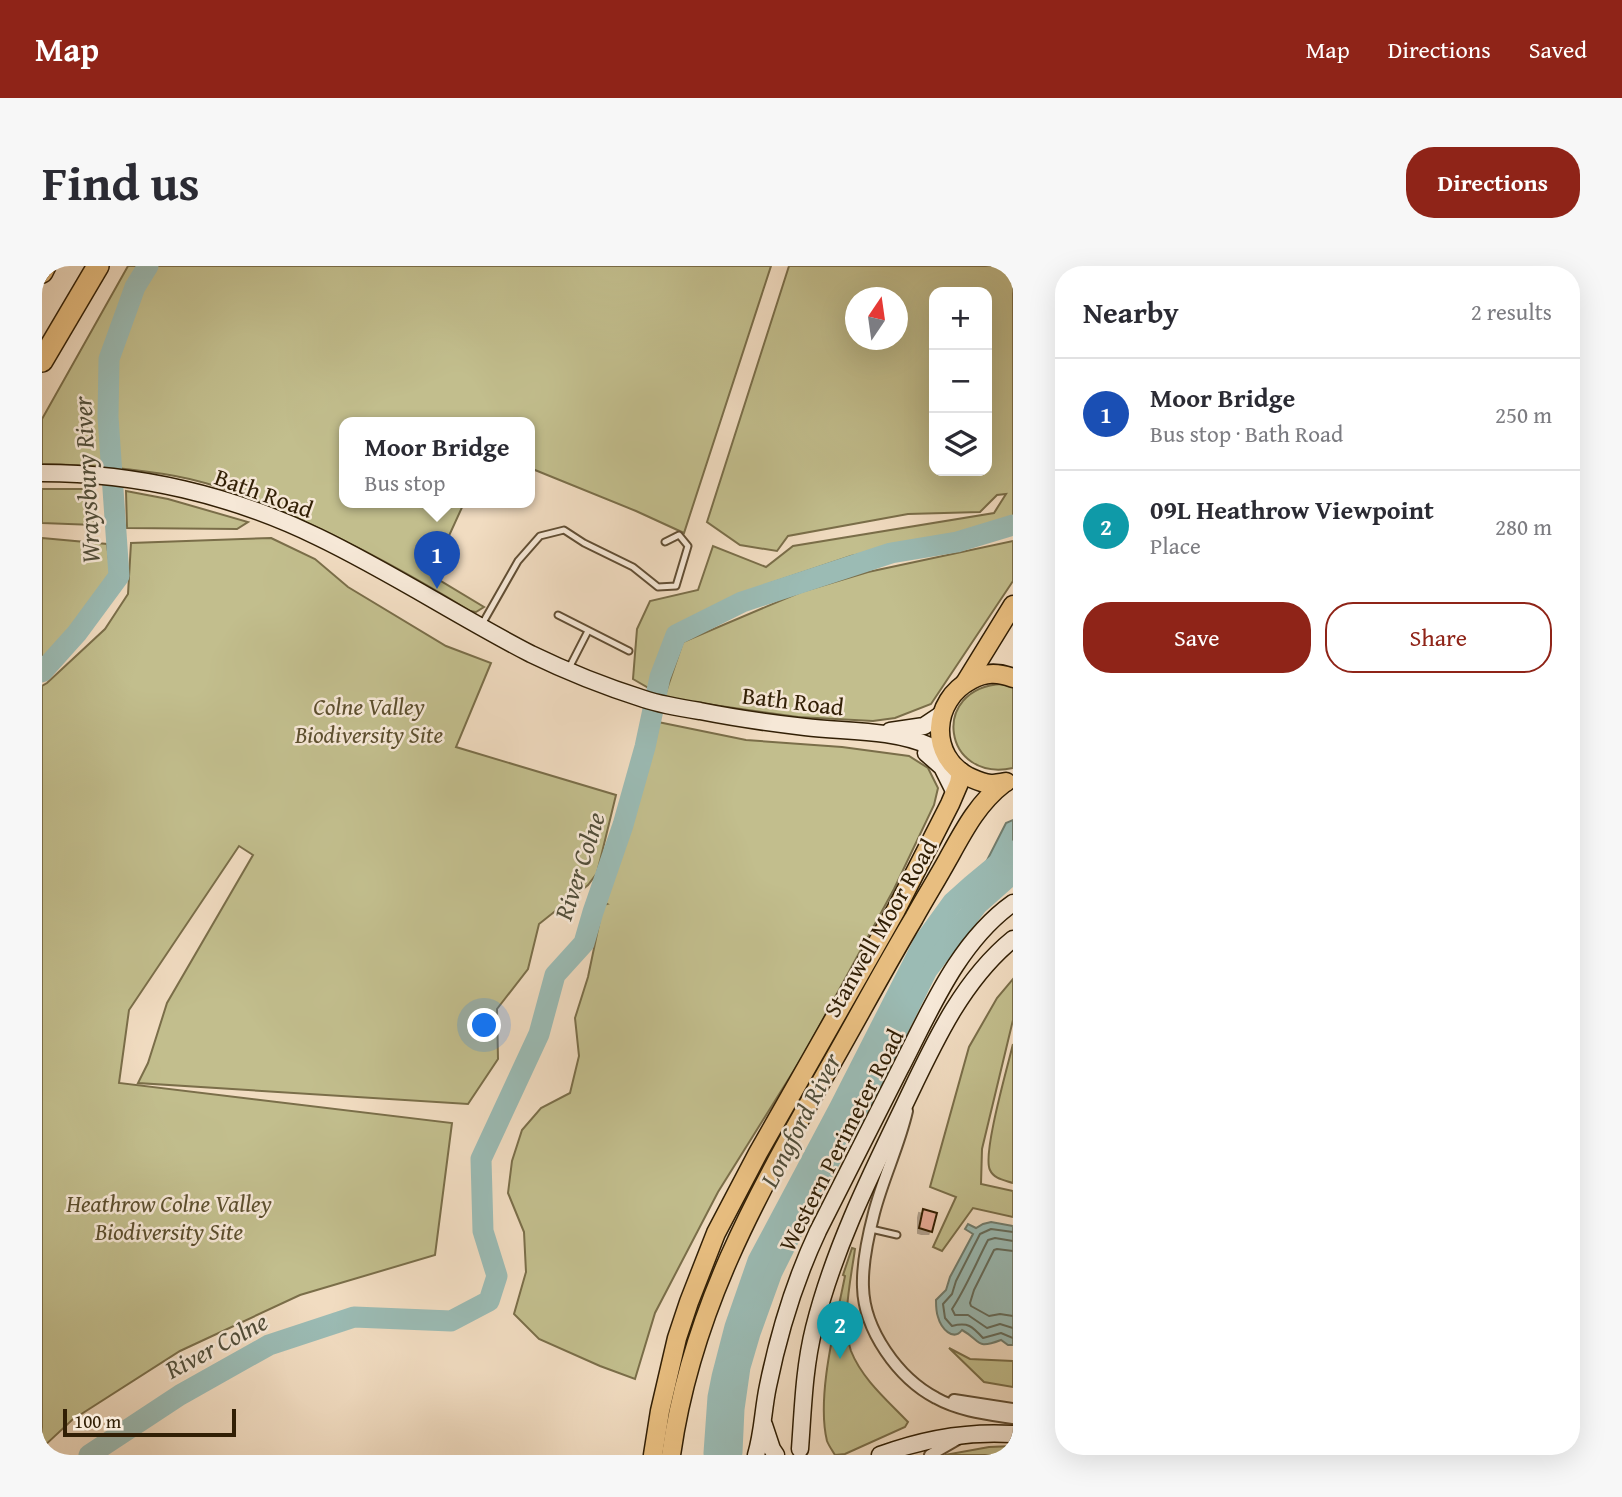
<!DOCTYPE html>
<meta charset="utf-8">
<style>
body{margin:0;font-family:"Gentium Book Plus",serif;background:#f7f7f7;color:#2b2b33}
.controls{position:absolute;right:21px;top:21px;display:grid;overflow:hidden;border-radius:14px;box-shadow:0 7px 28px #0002}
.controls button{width:63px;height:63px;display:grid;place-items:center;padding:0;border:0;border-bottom:2px solid #e1e1e2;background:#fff;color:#2b2b33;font:35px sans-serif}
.compass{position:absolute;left:803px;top:21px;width:63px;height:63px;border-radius:50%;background:#fff;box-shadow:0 7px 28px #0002;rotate:13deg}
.scale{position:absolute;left:21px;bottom:18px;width:173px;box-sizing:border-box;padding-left:7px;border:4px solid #311f05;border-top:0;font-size:19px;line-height:24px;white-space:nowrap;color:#311f05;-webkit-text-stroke:5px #f6e8d7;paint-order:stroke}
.you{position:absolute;left:443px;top:760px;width:24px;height:24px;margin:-18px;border:5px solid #fff;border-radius:50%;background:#1a73e8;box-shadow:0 0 0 10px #1a73e833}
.badge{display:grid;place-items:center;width:46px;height:46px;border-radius:50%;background:#8f2418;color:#fff;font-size:23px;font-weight:700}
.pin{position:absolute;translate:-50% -58px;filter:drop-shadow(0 2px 4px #0008)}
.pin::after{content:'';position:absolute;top:37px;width:24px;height:21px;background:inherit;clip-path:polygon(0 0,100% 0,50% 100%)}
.popup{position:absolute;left:297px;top:151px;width:196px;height:91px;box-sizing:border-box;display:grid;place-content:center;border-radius:14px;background:#fff;filter:drop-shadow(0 2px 5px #0005);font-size:23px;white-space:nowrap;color:#7c7c81}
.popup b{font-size:26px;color:#2b2b33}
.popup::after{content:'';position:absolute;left:50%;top:100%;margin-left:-14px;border:14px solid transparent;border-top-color:#fff}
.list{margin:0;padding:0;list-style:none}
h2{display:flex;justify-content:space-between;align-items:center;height:91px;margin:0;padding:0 28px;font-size:30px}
h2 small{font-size:23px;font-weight:400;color:#7c7c81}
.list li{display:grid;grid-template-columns:46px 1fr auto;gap:21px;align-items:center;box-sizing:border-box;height:112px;padding:0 28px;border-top:2px solid #e1e1e2}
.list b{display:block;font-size:26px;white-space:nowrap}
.list p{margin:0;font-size:23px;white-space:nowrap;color:#7c7c81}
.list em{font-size:23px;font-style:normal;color:#7c7c81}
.actions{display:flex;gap:14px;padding:21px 28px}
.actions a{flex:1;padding:16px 0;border:2px solid #8f2418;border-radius:28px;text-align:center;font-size:24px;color:#8f2418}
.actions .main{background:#8f2418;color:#fff}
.icon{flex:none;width:38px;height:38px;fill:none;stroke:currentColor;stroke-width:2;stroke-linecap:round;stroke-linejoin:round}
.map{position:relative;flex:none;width:971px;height:1189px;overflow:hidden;border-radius:28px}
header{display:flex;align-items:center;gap:42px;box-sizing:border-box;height:98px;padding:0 35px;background:#8f2418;color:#fff}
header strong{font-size:33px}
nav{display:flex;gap:38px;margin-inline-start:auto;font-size:24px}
.intro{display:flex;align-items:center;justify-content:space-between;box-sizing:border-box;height:168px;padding:0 42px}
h1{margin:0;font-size:49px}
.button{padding:18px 32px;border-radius:28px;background:#8f2418;color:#fff;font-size:24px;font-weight:700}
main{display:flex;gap:42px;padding:0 42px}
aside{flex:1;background:#fff;border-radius:28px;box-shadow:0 7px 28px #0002}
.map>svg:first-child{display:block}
.green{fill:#c2be8d;stroke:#7a6e49;stroke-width:2;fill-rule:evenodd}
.water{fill:#9bbbb4;stroke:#717d6e;stroke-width:2}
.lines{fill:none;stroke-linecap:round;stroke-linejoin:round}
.shore{stroke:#666d5c;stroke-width:2}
.river{stroke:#9bbbb4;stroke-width:21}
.building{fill:#ebad9a;stroke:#311f05;stroke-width:2;filter:url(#shadow)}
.lane-casing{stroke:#614e34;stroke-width:9}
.street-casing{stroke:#614e34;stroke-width:14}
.secondary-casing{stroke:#311f05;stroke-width:19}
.primary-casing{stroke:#311f05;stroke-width:21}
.highway-casing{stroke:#311f05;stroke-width:24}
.lane{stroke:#f6e8d7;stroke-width:5}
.street{stroke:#f6e8d7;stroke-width:10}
.secondary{stroke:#f6e8d7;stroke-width:16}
.primary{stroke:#e8be80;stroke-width:18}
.highway{stroke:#e8be80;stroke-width:21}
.labels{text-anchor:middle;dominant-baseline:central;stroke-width:5;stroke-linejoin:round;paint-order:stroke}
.street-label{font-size:24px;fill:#311f05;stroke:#f6e8d7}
.park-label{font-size:24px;font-style:italic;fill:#5c4f2e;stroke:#f6e8d7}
.water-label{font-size:26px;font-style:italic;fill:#514e3a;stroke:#f6e8d7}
</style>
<header>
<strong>Map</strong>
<nav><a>Map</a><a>Directions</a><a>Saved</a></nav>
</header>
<div class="intro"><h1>Find us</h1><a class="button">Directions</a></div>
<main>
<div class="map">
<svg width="971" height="1189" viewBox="0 0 971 1189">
<defs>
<filter id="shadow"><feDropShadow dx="-4" dy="4" stdDeviation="0" flood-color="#0004"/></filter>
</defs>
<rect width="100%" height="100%" fill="#f1dcc1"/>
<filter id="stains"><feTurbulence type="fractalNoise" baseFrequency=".00286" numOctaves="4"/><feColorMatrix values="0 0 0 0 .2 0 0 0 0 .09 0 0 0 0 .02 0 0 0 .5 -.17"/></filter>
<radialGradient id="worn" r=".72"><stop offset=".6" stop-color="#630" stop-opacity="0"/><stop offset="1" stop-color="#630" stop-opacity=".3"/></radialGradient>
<g class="green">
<path d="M 86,0 L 729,0 L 642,267 L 594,245 L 488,202 L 488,157 L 302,157 L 302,237 L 422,237 L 389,309 L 442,341 L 434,346 L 428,345 C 374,312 320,282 263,256 C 222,237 178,218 133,210 C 89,202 44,199 0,198 L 0,153 Z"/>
<path d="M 747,0 L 971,0 L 971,255 L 809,290 L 729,317 L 653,350 L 627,364 L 610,424 L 591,413 L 595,363 L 608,335 L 656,324 L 671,280 L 724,301 L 751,280 L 952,247 L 964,228 L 955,229 L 938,246 L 866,248 L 746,270 L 735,285 L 698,279 L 665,256 ZM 892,26 L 945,26 L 945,205 L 892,205 ZM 814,32 L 856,32 L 856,74 L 814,74 Z"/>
<polygon points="0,223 50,223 52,259 0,257"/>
<polygon points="84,225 126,233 206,256 195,263 85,262"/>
<polygon points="0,272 65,278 69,309 39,356 0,398"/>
<polygon points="229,272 273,293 306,321 404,380 449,397 414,481 574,529 555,607 546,619 497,658 486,703 455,743 456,793 426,838 96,817 106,797 125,737 211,589 197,580 87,744 77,817 410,857 393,989 258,1029 138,1085 30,1154 0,1182 0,420 5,417 63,363 86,328 89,277"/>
<polygon points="971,275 971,315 889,438 853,452 831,455 756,451 622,432 641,376 759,326 826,306"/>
<path d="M 960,418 L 971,421 L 971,502 C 901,517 887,422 960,418 Z"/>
<polygon points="616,456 704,474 800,481 867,490 886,502 896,522 892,539 852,623 761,790 676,926 613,1047 593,1113 558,1100 497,1073 472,1048 484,1006 482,966 466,927 470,895 480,864 499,842 528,827 537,790 533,752 546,711 561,639 565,638 561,636 589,562"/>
<polygon points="971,713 971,754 940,883 939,918 971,925 971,951 931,942 900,985 891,981 914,931 888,921 927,781 955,732"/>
<path d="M 971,778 L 971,917 C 962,914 952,913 948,904 C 940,889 966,799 971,778 Z"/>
<path d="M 810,982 L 813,983 C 809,1012 799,1056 809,1085 C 820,1113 846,1135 866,1156 L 863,1161 L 803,1188 L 793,1189 C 790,1184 787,1180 785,1175 C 774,1130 794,1056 803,1010 L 801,1009 Z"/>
<polygon points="907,1082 928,1093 971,1095 971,1121 942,1116"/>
<polygon points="971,1180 971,1189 903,1189 947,1181"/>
</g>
<g class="water">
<polygon points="971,554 971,600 947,615 939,606 964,557"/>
<path d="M 949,956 L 971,960 L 971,1079 L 966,1079 L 959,1074 C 933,1084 940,1075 920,1064 C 911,1076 899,1062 896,1051 C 894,1046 894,1040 894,1034 L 904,1024 L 908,1011 L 931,968 L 923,963 L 926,958 L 934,962 L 941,958 Z"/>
</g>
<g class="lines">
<g class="shore">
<path d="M 971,966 L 949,963 L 938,968 L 914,1015 L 910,1028 L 901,1038 L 903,1052 L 910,1060 C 926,1056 930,1060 941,1072 L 959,1067 L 971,1072"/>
<path d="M 971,975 L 953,972 L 946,974 C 934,997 924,1022 910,1043 L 913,1049 L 926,1049 L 945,1062 L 958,1058 L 971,1062"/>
<polyline points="971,985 955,983 952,984 932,1024 928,1037 929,1040 947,1050 958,1048 971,1050"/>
</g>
<g class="river">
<polyline points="0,406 35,367 77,310 66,151 67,93 93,21 106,0"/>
<polyline points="690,1186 692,1143 698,1101 708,1067 730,1006 747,972 767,931 814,848 885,704 935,639 971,607"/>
<polyline points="672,1187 676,1131 680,1111 693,1061 716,995 798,841 882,676 911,636 930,619 971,585"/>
<polyline points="47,1189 138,1129 227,1079 312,1051 409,1055 447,1035 455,1010 441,965 439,893 497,768 513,709 542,677 551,646 581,559 603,481 618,411 634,369 700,336 849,287 915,276 971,259"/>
</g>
</g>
<polygon class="building" points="881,943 895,947 890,966 877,962"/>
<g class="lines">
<g class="lane-casing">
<g id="lane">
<polyline points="516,349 587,385"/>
<polyline points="439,360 476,295 498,270 522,264 542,277 591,301 616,321 634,320 646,280 637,269 623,276"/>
<polyline points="526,404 546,365"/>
<polyline points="829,963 855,969"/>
</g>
</g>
<g class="street-casing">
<g id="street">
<path d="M 865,845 C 857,880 841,912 832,947 C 826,970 820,996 821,1021 C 822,1064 856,1112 894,1132 C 917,1145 945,1148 971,1152"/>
<polyline points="912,1134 971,1143"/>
<polyline points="888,1189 916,1173"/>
</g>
</g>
<g class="secondary-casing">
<g id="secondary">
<path d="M 0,207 C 95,207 190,229 276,271 C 349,306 417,351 489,388 C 524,405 564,421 602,433 C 620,439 639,442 658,445 C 693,452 728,457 763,461 C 804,466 848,463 888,480 C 894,482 900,487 905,491"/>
<polyline points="848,465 882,460 900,448"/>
<polyline points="884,487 900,501 913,527"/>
<polyline points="722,1159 730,1183 734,1189"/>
<path d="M 758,1183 C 761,1143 762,1102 772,1062 C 791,986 825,916 859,846 C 889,784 917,717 971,673"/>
<path d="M 714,1189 C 721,1166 721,1143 726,1120 C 737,1066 753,1014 776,965 C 803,911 831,857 858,803 C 888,745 916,676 971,637"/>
<path d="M 838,1189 C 881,1173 925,1165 971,1168"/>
</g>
</g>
<g class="primary-casing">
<g id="primary">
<polyline points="923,417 971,339"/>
<path d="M 964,516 C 959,517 953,518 948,518 C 940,517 934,514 927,511 C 886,490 890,434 929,414 C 943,406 956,406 971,412"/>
<polyline points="611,1189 618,1145 635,1072 647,1036 674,967 716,887 854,644 908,538 917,517 919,506"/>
<path d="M 629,1189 C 649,1046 713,932 783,809 C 813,757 841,704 872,652 C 883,632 895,613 906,593 C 922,564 936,537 962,517"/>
</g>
</g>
<g class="highway-casing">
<g id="highway">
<polyline points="0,6 3,0"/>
<polyline points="0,95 56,0"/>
</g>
</g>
<use href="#lane" class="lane"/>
<use href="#street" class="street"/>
<use href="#secondary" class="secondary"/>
<use href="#primary" class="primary"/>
<use href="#highway" class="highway"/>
</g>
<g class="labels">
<g class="street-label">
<text transform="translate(222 227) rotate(20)">Bath Road</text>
<text transform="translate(751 435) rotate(7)">Bath Road</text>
<text transform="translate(838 662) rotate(-60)">Stanwell Moor Road</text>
<text transform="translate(799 874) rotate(-63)">Western Perimeter Road</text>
</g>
<g class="park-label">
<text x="327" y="440">Colne Valley<tspan x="327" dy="28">Biodiversity Site</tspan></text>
<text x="127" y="937">Heathrow Colne Valley<tspan x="127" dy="28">Biodiversity Site</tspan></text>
</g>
<g class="water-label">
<text transform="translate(44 214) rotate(-93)">Wraysbury River</text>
<text transform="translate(537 600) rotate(-72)">River Colne</text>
<text transform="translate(758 854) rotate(-63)">Longford River</text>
<text transform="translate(174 1079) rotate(-28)">River Colne</text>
</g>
</g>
<rect width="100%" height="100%" filter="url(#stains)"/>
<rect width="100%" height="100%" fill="url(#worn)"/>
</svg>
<div class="controls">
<button>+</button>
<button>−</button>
<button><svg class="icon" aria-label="layers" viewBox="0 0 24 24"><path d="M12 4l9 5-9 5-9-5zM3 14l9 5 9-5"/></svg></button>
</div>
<svg class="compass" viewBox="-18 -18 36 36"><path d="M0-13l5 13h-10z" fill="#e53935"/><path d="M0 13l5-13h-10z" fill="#7c7c81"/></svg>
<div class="scale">100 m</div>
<div class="you"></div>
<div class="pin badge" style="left:395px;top:323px;background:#1a4fb4">1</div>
<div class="popup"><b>Moor Bridge</b>Bus stop</div>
<div class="pin badge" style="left:798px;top:1093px;background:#0f9aa8">2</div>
</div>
<aside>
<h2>Nearby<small>2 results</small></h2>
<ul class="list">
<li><span class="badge" style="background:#1a4fb4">1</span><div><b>Moor Bridge</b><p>Bus stop · Bath Road</p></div><em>250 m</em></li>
<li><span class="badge" style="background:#0f9aa8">2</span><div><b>09L Heathrow Viewpoint</b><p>Place</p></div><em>280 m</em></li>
</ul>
<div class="actions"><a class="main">Save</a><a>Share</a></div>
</aside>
</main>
